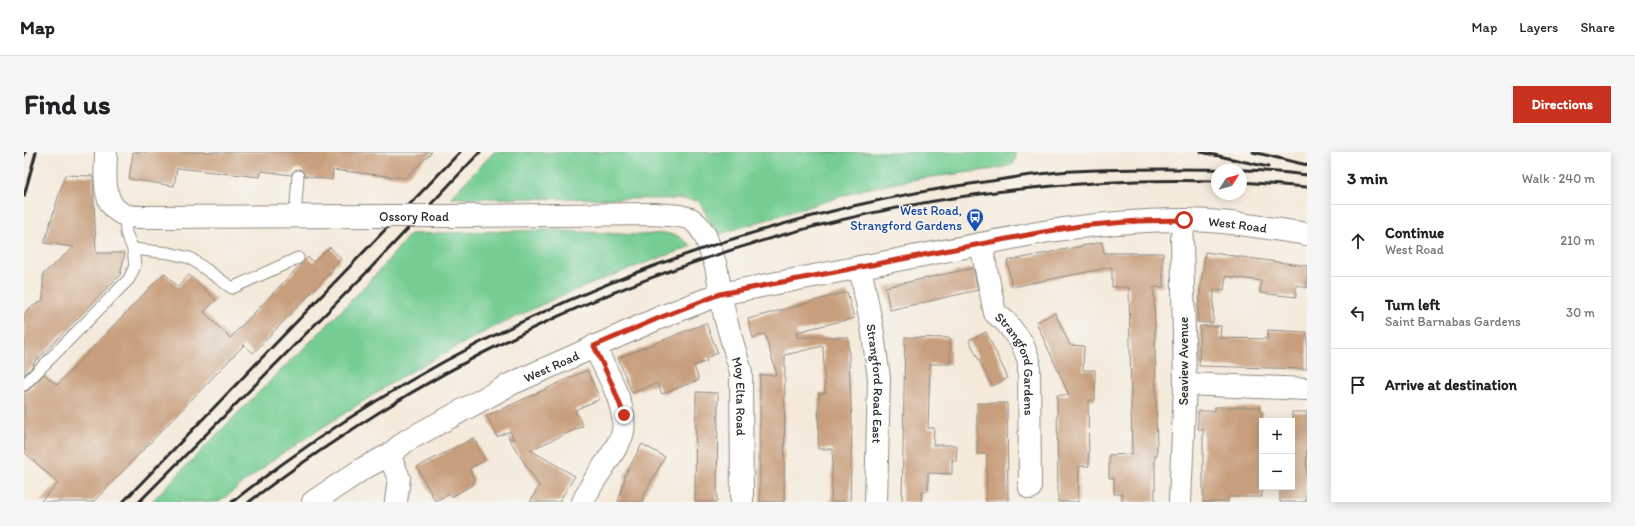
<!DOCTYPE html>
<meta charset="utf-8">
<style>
body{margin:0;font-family:Itim,sans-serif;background:#f6f6f6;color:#202124}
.controls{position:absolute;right:12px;bottom:12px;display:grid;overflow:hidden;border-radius:0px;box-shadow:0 2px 10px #0003}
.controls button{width:36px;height:36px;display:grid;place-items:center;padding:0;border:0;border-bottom:1px solid #e0e0e0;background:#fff;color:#202124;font:20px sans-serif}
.compass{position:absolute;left:1187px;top:12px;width:36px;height:36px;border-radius:50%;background:#fff;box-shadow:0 2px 10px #0003;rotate:54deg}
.stop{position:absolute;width:12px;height:12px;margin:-9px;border:3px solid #c8321e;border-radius:50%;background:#fff}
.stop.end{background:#c8321e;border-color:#fff;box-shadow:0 1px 4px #0008}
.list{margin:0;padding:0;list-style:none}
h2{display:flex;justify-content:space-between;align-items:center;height:52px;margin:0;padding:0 16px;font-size:17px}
h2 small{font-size:13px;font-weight:400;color:#757577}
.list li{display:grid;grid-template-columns:26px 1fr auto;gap:12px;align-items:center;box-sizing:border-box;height:72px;padding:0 16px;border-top:1px solid #e0e0e0}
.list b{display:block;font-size:15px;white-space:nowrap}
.list p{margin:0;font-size:13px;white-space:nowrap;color:#757577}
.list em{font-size:13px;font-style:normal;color:#757577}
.icon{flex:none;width:22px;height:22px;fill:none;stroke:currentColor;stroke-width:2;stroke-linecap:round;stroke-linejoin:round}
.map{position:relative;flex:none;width:1283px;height:350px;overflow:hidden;border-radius:0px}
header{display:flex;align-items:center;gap:24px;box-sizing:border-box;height:56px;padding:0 20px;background:#fff;border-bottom:1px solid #e0e0e0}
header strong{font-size:19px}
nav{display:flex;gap:22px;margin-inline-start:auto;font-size:14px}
.intro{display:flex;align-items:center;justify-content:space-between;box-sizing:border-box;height:96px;padding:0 24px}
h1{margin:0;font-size:28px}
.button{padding:10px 18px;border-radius:0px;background:#c8321e;color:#fff;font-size:14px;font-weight:700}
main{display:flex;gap:24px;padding:0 24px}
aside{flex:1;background:#fff;border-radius:0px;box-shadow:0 2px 10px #0003}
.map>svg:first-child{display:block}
.green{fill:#75cd93;stroke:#507c5f}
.building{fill:#c89e7b}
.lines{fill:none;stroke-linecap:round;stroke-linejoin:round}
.service-casing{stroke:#908a82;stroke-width:13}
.minor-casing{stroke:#908a82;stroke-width:24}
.service{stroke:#fff;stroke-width:11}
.minor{stroke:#fff;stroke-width:22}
.rail{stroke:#2b2b2b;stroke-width:3}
.minor-bridge-casing{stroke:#908a82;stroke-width:24;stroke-linecap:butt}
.minor-bridge{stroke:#fff;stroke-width:22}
.route{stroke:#c8321e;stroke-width:5}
.labels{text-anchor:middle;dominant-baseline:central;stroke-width:3;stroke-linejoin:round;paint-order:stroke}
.transit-label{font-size:13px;fill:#164399;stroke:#f6f6f2;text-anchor:end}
.street-label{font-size:13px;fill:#2b2b2b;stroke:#f6f6f2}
</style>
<header>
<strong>Map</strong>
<nav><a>Map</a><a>Layers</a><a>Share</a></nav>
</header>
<div class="intro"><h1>Find us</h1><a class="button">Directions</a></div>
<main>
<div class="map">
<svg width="1283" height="350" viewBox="0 0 1283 350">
<rect width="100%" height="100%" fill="#f6f6f2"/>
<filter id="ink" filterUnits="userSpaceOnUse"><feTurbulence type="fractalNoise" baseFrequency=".025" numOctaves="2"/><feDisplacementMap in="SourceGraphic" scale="8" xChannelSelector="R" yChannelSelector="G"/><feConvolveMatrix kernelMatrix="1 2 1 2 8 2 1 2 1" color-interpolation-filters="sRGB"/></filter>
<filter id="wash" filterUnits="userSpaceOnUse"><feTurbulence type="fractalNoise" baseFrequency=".012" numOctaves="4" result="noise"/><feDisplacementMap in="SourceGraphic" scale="16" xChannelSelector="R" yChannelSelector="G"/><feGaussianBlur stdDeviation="0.9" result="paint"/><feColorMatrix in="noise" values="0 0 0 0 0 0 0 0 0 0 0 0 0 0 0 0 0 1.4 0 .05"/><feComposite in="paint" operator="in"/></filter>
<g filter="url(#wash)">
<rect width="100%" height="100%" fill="#f5eada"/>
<g class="green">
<polygon points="470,0 991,0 992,5 989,12 978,16 892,27 841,37 693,83 675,49 658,47 426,46"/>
<path d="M 524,78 L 615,83 L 641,81 L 654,84 L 668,94 L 608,116 L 539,143 L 464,178 L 380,223 L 254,304 L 195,350 L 127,350 C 165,312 201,273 240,235 C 290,186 342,137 386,82 Z"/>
</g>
<g id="blocks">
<g class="building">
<polygon points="109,0 408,0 381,26 309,18 308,28 281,24 278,18 274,17 271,18 267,23 237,19 236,25 153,16 150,34 105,27"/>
<polygon points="41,23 69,24 72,101 101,101 96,123 9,212 10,213 0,223 0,164 3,158 19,148 19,122 50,95 20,91"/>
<polygon points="1078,90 1080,101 1139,101 1139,135 1130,135 1133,303 1131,303 1131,350 1098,350 1098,342 1090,342 1090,326 1085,326 1085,303 1108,302 1105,135 1088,135 1088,115 988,135 983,109"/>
<polygon points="306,95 317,107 308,115 310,117 229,201 220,193 69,350 16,350 34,331 0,300 0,240 5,238 20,222 33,233 140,121 154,135 165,123 192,148 180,160 206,186 284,105 289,110"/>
<polygon points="1181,100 1283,114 1283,136 1272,133 1272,145 1236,141 1237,129 1202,124 1200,138 1190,137 1189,171 1173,170 1174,151 1175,151"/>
<polygon points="949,116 954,138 866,158 861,135"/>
<polygon points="823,140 830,166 772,180 773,185 824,185 828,273 826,350 807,350 809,297 794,297 795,241 801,241 799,194 761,203 760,350 736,350 736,223 753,223 741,182 729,186 724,167"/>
<polygon points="1031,161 1046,193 1060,194 1059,218 1071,218 1071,248 1064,248 1065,314 1055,314 1054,350 1034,350 1033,243 1045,243 1012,170"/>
<polygon points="682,171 694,201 682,206 683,209 670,214 675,228 638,242 633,231 608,241 594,206"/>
<polygon points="1176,174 1197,174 1196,186 1243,187 1244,178 1283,180 1283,217 1175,214"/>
<polygon points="962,180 984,226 968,234 945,188"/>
<polygon points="881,185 926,186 926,212 906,212 904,276 910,276 909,293 933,293 932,309 928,308 928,322 904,321 904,339 898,339 897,350 878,350"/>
<polygon points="563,218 576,247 551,258 559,274 506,298 551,324 535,350 506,350 515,334 484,285 490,288 486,279 473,285 463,264"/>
<polygon points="672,240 694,241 693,350 671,350"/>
<polygon points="953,251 983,251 984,350 962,350 963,302 953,302"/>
<polygon points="1191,255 1236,255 1236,260 1238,260 1238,345 1204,345 1204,350 1179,350 1179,277 1174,277 1174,259 1191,259"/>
<polygon points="1268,260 1283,260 1282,350 1256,350 1256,335 1268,335"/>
<polygon points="450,286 461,308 445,317 451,328 449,330 450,332 427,345 425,342 411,349 393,315"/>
<polygon points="618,292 641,305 621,341 618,350 594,350 601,326 600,325"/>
</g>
</g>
</g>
<g filter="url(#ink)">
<use href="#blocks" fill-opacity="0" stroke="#908a82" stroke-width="1"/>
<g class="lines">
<g class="service-casing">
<g id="service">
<polyline points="271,65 274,24"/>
<polyline points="109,97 145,101 166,106 208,136 274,106"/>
<polyline points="0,233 105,127 111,114 109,97 102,81 101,63"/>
</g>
</g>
<g class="minor-casing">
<g id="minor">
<path d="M 82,0 C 82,20 76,54 101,63 C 106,65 113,65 119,65 L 356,64"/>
<path id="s1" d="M 434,64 L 631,62 L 656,64 L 667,67 L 674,73 L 681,83 L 692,114 L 701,165 L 717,220 L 718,350"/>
<path id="s2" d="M 957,92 L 971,161 L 982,170 L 998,191 L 1005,209 L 1006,336"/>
<path id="s3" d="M 836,115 L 848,175 L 855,226 L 852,350"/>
<polyline points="1161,232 1283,237"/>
<polyline points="365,303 375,326 372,350"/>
<path id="s4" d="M 289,350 L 340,316 L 365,303 L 382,289 L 487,232 L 635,166 L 696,142 L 1019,80 C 1065,73 1112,68 1159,68 C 1200,68 1242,76 1283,82"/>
<path d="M 559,350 C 568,327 586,309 597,286 C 608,261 581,217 570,194"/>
<polyline points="1156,350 1161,232 1158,87 1160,68"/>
</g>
</g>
<use href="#service" class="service"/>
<use href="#minor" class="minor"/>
<g class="rail">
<polyline points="1177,0 1244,15"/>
<polyline points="1229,0 1283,13"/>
<polyline points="0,4 1,0"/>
<polyline points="1217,30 1283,35"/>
<polyline points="0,44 12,0"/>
<polyline points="99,350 436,0"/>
<polyline points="115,350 343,120 456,0"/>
<path d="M 208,350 C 390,206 603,107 829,54 C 872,44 916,36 960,30 C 985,26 1010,22 1035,20 C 1071,17 1108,17 1144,17 C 1191,17 1237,17 1283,23"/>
<path d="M 225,350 C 266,318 310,289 354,261 C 604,105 898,21 1193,29"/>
</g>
<g class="minor-bridge-casing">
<g id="minor-bridge">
<path id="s5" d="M 356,64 L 434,64"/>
</g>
</g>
<use href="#minor-bridge" class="minor-bridge"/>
</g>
</g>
<g class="lines" filter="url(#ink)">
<polyline class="route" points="600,263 588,232 570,194 635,166 696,142 1019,80 1056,74 1114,69 1160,68"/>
</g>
<defs>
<g id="bus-pin" transform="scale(0.9)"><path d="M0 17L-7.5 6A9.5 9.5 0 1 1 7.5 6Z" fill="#1a4fb4" stroke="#f6f6f2"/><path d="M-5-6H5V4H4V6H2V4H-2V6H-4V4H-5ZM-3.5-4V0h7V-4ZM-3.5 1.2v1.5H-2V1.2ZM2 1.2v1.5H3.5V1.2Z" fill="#fff"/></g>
</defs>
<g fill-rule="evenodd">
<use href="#bus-pin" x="951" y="65"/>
</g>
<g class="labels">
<g class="transit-label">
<text x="938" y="58">West Road,<tspan x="938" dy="15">Strangford Gardens</tspan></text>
</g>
<g class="street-label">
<text stroke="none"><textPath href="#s5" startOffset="34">Ossory Road</textPath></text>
<text stroke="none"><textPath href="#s4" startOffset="983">West Road</textPath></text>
<text transform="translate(1159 209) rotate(-90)">Seaview Avenue</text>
<text stroke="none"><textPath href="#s4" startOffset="275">West Road</textPath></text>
<text stroke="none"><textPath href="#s2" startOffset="129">Strangford Gardens</textPath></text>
<text stroke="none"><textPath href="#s3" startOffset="118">Strangford Road East</textPath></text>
<text stroke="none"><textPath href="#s1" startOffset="421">Moy Elta Road</textPath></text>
</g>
</g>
</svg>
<div class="controls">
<button>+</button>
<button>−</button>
</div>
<svg class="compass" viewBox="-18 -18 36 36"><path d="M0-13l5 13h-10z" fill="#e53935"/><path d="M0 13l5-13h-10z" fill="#757577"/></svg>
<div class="stop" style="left:1160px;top:68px"></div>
<div class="stop end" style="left:600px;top:263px"></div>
</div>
<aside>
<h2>3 min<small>Walk · 240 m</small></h2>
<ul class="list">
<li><svg class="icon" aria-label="ahead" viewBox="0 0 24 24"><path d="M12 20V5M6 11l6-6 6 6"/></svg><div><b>Continue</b><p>West Road</p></div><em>210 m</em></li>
<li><svg class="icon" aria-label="left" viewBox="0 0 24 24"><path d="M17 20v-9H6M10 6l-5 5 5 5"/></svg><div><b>Turn left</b><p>Saint Barnabas Gardens</p></div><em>30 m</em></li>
<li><svg class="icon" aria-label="arrive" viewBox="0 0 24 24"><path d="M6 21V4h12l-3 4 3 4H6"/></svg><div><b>Arrive at destination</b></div></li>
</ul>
</aside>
</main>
